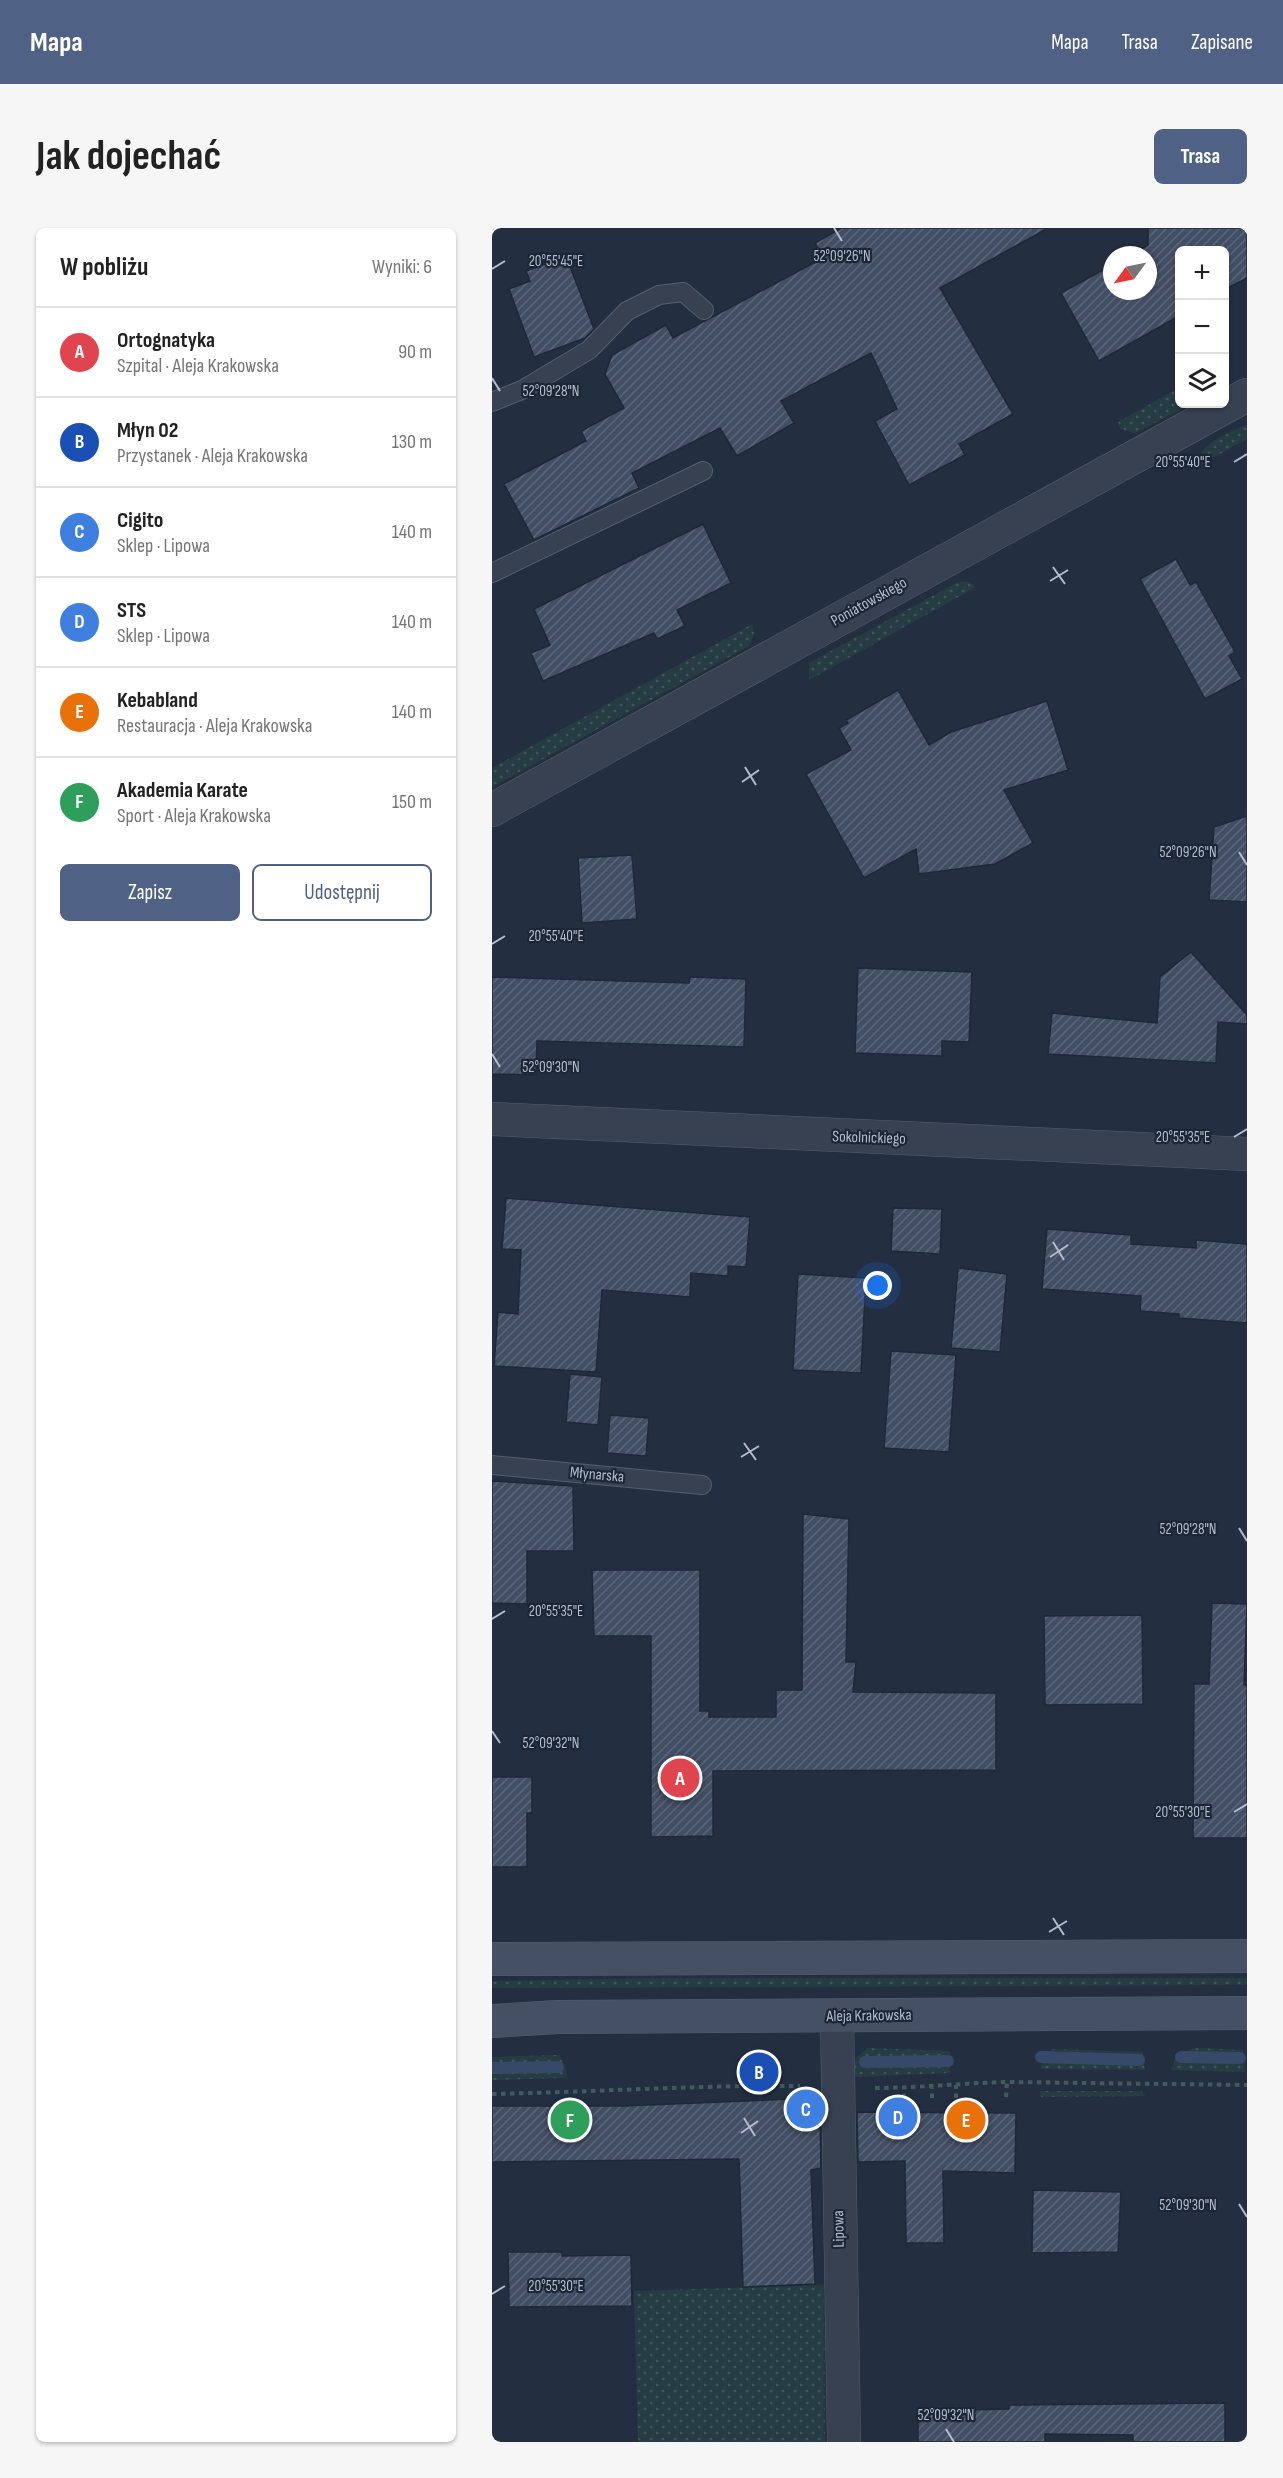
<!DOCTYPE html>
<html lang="pl">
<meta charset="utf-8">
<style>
body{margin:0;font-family:"Sofia Sans Condensed",sans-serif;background:#f6f6f6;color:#222}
.controls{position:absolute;right:18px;top:18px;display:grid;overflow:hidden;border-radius:9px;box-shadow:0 2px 4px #0004}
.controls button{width:54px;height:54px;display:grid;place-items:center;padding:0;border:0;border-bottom:2px solid #e0e0e0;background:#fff;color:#222;font:30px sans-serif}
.compass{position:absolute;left:611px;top:18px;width:54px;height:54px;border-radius:50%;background:#fff;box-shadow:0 2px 4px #0004;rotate:237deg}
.you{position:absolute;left:386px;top:1058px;width:21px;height:21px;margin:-15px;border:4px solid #fff;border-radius:50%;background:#1a73e8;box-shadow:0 0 0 9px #1a73e833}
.badge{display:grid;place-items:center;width:39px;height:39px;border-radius:50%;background:#4f6285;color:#fff;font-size:20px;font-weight:700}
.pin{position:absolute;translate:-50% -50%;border:3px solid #fff;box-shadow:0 2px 6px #0006}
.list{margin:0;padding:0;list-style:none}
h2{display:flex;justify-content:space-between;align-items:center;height:78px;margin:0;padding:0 24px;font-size:26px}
h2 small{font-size:20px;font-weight:400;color:#767676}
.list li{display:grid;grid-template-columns:39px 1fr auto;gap:18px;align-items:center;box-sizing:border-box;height:90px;padding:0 24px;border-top:2px solid #e0e0e0}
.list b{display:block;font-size:22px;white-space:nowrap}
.list p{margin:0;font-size:20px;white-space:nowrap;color:#767676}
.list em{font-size:20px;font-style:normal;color:#767676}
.actions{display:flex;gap:12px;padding:18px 24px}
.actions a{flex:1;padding:14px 0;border:2px solid #4f6285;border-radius:9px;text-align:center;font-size:21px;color:#4f6285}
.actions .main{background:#4f6285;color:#fff}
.icon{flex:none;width:33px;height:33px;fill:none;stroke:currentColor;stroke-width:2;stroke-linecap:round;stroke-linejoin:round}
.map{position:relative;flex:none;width:755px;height:2214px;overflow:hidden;border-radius:9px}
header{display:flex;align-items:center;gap:36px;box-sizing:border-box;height:84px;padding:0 30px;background:#4f6285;color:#fff}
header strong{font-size:28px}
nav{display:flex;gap:33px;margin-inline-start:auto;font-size:21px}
.intro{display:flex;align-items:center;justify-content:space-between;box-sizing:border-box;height:144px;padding:0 36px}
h1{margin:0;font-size:42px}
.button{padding:15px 27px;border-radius:9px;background:#4f6285;color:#fff;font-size:21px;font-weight:700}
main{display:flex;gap:36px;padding:0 36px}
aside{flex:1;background:#fff;border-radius:9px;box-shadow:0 2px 4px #0004}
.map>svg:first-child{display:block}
.grass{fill:url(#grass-dots)}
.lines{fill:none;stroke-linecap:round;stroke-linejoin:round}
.stream{stroke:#364969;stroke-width:12}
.building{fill:url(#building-hatch);stroke:#1e2838;stroke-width:1.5}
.service-casing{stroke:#555f6e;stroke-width:20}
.minor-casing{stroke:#555f6e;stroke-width:34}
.secondary-casing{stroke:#555f6e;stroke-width:34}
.path{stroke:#435a5f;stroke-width:4;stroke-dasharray:4.5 4.5;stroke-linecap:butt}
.service{stroke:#384151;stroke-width:18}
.minor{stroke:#384151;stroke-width:33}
.secondary{stroke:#455064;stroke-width:33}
.ticks{fill:none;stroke:#b4bccb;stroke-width:2}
.labels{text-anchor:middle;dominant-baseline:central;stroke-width:4.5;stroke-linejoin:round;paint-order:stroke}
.street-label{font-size:16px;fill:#b4bccb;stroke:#1c2636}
.ticks-label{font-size:15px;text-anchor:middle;fill:#b4bccb;stroke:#1c2636;stroke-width:4.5;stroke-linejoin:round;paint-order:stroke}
</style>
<header>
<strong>Mapa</strong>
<nav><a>Mapa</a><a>Trasa</a><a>Zapisane</a></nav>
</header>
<div class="intro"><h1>Jak dojechać</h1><a class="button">Trasa</a></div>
<main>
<aside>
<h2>W pobliżu<small>Wyniki: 6</small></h2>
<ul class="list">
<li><span class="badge" style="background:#e0444e">A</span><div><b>Ortognatyka</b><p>Szpital · Aleja Krakowska</p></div><em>90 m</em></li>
<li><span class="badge" style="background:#1a4fb4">B</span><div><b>Młyn 02</b><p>Przystanek · Aleja Krakowska</p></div><em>130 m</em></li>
<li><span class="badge" style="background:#3f7fe0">C</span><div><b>Cigito</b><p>Sklep · Lipowa</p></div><em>140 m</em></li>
<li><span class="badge" style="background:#3f7fe0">D</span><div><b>STS</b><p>Sklep · Lipowa</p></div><em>140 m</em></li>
<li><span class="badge" style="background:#e8710a">E</span><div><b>Kebabland</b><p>Restauracja · Aleja Krakowska</p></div><em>140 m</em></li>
<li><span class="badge" style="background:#2e9e5b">F</span><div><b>Akademia Karate</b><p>Sport · Aleja Krakowska</p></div><em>150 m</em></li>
</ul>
<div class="actions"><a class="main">Zapisz</a><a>Udostępnij</a></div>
</aside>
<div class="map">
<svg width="755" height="2214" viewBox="0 0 755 2214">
<defs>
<pattern id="grass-dots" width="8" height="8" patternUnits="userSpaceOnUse" patternTransform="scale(1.5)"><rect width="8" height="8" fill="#253d42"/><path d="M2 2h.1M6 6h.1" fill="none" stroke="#42575c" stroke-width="1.8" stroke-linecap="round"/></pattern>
<pattern id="building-hatch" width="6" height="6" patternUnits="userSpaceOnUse" patternTransform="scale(1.5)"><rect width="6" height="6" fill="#424e63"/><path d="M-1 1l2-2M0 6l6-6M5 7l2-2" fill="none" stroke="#5b6678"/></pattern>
</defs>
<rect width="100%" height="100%" fill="#232f41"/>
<g class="grass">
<polygon points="687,160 688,176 699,176 643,205 629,201 626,194"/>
<path d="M 755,196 L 755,211 L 708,237 C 704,215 738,205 755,196 Z"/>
<polygon points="466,354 477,354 484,359 317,452 317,435"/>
<polygon points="260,396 262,405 257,418 0,559 0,540"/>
<polygon points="170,1750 755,1750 755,1757 0,1760 0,1753"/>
<polygon points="375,1820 458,1823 458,1845 359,1849 365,1829"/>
<polygon points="702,1820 751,1822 753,1844 679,1842 684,1828"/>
<polygon points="562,1821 650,1824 653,1842 549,1841 551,1826"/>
<polygon points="67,1827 74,1841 75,1850 0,1852 0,1829"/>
<polygon points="548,1863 650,1863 653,1868 549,1869"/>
<polygon points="332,2057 333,2214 146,2214 142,2063"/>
</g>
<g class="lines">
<g class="stream">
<polyline points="549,1829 647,1832"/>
<polyline points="689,1829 748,1830"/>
<polyline points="373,1834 456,1833"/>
<polyline points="0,1840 66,1839"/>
</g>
</g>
<g class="building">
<polygon points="349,0 556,0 448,60 521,186 467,216 473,227 417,257 383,193 405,181 379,125 289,173 302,195 245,228 228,200 140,245 147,260 42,312 12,256 94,213 89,203 132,180 113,146 120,127 174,97 181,110 331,30 323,15"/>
<polygon points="656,0 755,0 755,50 732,62 732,22 687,22 687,88 607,133 569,65 620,37 620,63 656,63 656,27 638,27 656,17"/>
<polygon points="74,28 102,101 93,110 42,129 17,61 38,53 34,43"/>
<polygon points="211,296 239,355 185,382 193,398 165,411 162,405 51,453 39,425 58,417 42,381"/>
<polygon points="684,331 698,357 704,354 743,424 737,428 750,451 713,471 648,351"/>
<polygon points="406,462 437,517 459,504 555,473 576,542 512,562 541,615 503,636 427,646 424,621 372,650 314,546 359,522 347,500 356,495 354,492"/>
<polygon points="755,588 755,674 717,672 722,599"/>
<polygon points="140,627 145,691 90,695 86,630"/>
<polygon points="699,724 755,787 755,796 726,794 724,835 556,826 560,785 665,795 668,749"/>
<polygon points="366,740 480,744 477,814 450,813 450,828 363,825"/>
<polygon points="0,749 197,755 198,749 254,751 252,819 45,813 44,847 0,846"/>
<polygon points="14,970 258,989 254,1039 236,1038 236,1048 199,1045 198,1069 110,1062 104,1144 2,1138 6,1084 26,1086 29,1022 10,1021"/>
<polygon points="401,980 450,981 448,1026 399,1023"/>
<polygon points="555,1001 639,1007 639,1016 704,1020 704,1012 755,1016 755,1095 687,1090 687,1086 648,1083 649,1068 550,1061"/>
<polygon points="466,1040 515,1046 508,1124 459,1120"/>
<polygon points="306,1046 374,1050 369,1145 301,1142"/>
<polygon points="399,1123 464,1127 457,1224 392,1220"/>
<polygon points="78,1146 110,1149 106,1197 74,1194"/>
<polygon points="118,1187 157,1190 154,1228 115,1225"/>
<polygon points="0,1253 81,1258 82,1323 35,1323 35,1376 0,1375"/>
<polygon points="311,1286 357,1291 354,1434 364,1434 361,1464 504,1465 504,1542 221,1543 221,1608 159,1609 159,1408 102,1408 100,1342 208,1342 208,1483 217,1483 217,1489 284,1489 284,1462 310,1462"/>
<polygon points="720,1375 755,1376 752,1457 755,1457 755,1610 701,1610 702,1456 717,1456"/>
<polygon points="650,1387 651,1476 553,1477 552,1388"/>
<polygon points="0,1549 40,1549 40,1585 35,1585 35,1639 0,1639"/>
<polygon points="325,1870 325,1885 328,1885 329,1940 319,1942 323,2056 251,2059 247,1931 0,1934 0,1878 131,1878"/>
<polygon points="365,1884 524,1885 523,1945 451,1943 452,2015 414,2015 413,1933 366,1934"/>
<polygon points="541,1962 629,1964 626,2024 540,2025"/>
<polygon points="16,2024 70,2024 70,2028 139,2027 140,2078 17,2079"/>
<polygon points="733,2175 733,2214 641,2214 641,2207 553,2206 553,2214 426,2214 426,2183 517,2181 517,2177"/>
</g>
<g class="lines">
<g class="service-casing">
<g id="service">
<polyline points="0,174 30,162 97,122 135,83 167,67 191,64 212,82"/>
<polyline points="0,345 211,243"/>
<polyline points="0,1237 210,1257"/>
</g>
</g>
<g class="minor-casing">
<g id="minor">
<polyline points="0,582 755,167"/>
<polyline points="0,891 755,926"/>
<polyline points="345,1789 352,2214"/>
</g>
</g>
<g class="secondary-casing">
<g id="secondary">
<polyline points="0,1731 755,1728"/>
<polyline points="0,1793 66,1789 755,1785"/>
</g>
</g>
<g class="path">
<path d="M 383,1860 C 428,1860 470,1855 515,1854 L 755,1857"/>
<path d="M 0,1866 C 103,1864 205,1857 308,1858"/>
<polyline points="514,1869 515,1854"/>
<polyline points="412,1870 412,1860"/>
<polyline points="440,1870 440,1860"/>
<polyline points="464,1870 464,1857"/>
</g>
<use href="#service" class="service"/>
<use href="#minor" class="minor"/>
<use href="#secondary" class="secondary"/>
</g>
<path class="ticks" d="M 342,0 L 350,13M 0,41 L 13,33M 0,150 L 8,163M 742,234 L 755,226M 561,339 L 573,356M 558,353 L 576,342M 253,539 L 264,557M 250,554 L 267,542M 747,624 L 755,637M 0,716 L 13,708M 0,826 L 8,839M 742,909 L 755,901M 561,1014 L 572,1032M 558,1029 L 576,1017M 252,1215 L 264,1232M 249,1229 L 267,1218M 747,1300 L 755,1313M 0,1391 L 13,1383M 0,1503 L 8,1515M 742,1584 L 755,1576M 561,1690 L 572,1707M 557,1704 L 575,1693M 252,1890 L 263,1908M 249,1905 L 266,1893M 747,1976 L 755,1989M 0,2066 L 13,2058M 454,2201 L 462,2214"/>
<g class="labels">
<g class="street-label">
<text transform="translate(377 374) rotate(-29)">Poniatowskiego</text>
<text transform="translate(377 910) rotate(2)">Sokolnickiego</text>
<text transform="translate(105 1247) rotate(5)">Młynarska</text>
<text transform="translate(377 1788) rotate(-1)">Aleja Krakowska</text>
<text transform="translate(347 2001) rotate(-91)">Lipowa</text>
</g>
</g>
<g class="ticks-label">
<text x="350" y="33">52°09'26"N</text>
<text x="64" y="38">20°55'45"E</text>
<text x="59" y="168">52°09'28"N</text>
<text x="691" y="239">20°55'40"E</text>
<text x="696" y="629">52°09'26"N</text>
<text x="64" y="713">20°55'40"E</text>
<text x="59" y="844">52°09'30"N</text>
<text x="691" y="914">20°55'35"E</text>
<text x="696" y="1306">52°09'28"N</text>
<text x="64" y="1388">20°55'35"E</text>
<text x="59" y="1520">52°09'32"N</text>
<text x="691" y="1589">20°55'30"E</text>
<text x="696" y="1982">52°09'30"N</text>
<text x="64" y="2063">20°55'30"E</text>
<text x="454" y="2192">52°09'32"N</text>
</g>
</svg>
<div class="controls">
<button>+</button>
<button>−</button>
<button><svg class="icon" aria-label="layers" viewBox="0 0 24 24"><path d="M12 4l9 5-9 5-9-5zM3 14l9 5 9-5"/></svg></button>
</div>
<svg class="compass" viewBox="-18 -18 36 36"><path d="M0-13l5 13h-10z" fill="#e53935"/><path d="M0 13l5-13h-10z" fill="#767676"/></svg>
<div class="you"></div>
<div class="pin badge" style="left:188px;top:1550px;background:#e0444e">A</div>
<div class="pin badge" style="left:267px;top:1844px;background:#1a4fb4">B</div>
<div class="pin badge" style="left:314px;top:1881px;background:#3f7fe0">C</div>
<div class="pin badge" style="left:406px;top:1889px;background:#3f7fe0">D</div>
<div class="pin badge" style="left:474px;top:1892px;background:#e8710a">E</div>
<div class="pin badge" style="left:78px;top:1892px;background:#2e9e5b">F</div>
</div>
</main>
